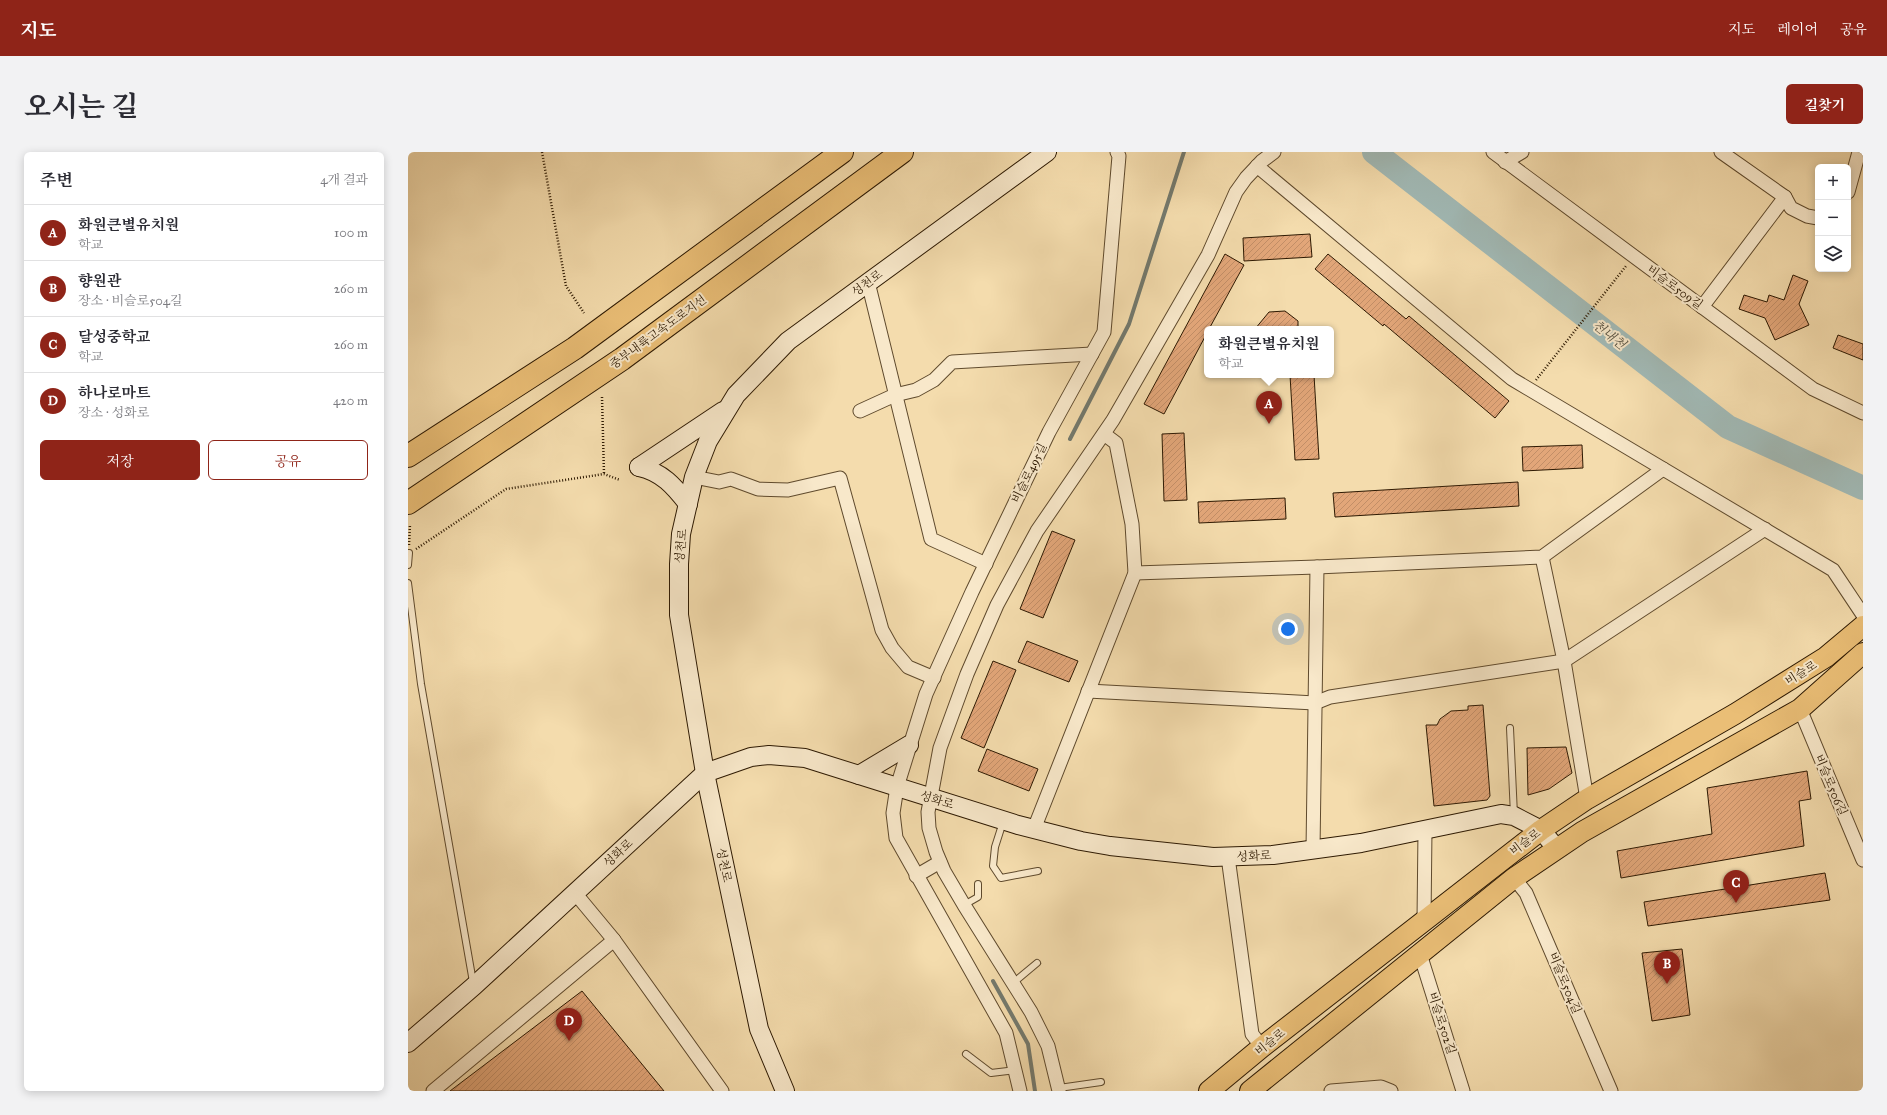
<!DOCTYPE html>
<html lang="ko">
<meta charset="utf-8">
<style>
body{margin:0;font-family:"IM FELL Great Primer","Noto Serif KR",serif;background:#f2f2f3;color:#2b2b33}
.controls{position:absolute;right:12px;top:12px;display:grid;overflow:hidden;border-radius:6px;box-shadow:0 2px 10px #0003}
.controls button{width:36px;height:36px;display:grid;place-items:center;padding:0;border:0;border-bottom:1px solid #e1e1e2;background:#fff;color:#2b2b33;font:20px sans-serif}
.you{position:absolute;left:880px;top:477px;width:14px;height:14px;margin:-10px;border:3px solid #fff;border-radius:50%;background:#1a73e8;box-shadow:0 0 0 6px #1a73e833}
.badge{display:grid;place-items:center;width:26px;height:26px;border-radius:50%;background:#8f2418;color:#fff;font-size:13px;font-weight:700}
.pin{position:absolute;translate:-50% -33px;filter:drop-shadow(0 1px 2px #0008)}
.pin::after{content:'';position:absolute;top:21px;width:14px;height:12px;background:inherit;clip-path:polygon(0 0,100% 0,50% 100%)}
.popup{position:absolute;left:796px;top:174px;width:130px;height:52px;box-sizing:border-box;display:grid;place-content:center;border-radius:6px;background:#fff;filter:drop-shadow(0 1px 3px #0005);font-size:13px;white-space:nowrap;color:#7c7c81}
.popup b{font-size:15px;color:#2b2b33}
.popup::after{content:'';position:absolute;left:50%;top:100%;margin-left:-8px;border:8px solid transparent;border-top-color:#fff}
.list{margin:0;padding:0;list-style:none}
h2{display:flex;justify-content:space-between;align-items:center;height:52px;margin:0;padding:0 16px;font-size:17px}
h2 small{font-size:13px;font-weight:400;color:#7c7c81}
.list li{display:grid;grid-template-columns:26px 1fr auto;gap:12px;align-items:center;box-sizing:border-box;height:56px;padding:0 16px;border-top:1px solid #e1e1e2}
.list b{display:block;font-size:15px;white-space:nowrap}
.list p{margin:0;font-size:13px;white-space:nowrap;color:#7c7c81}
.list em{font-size:13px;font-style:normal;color:#7c7c81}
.actions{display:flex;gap:8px;padding:12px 16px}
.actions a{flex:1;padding:9px 0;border:1px solid #8f2418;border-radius:6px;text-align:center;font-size:14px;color:#8f2418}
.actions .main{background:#8f2418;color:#fff}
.icon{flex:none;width:22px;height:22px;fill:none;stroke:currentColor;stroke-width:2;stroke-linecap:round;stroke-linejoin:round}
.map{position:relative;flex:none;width:1455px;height:939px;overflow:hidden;border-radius:6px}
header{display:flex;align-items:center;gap:24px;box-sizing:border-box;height:56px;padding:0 20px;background:#8f2418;color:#fff}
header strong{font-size:19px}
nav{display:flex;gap:22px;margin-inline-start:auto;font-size:14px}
.intro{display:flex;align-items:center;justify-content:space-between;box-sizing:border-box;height:96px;padding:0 24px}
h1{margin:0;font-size:28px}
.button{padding:10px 18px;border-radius:6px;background:#8f2418;color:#fff;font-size:14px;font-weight:700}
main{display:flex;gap:24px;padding:0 24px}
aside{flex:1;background:#fff;border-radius:6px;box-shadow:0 2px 10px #0003}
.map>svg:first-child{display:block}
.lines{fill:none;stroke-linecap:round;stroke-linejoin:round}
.stream{stroke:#73796d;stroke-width:4}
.river{stroke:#a1b9b5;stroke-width:24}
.building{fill:url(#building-hatch);stroke:#2d1902}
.service-casing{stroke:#5f4a2d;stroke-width:8}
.minor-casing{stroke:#5f4a2d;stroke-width:15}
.secondary-casing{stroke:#2d1902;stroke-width:20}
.primary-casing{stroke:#2d1902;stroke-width:22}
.motorway-casing{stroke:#2d1902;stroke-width:24}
.path{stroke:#2d1902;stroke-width:2.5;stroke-dasharray:1 2;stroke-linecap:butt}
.service{stroke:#f8e8ca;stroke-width:6}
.minor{stroke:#f8e8ca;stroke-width:13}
.secondary{stroke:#f8e8ca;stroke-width:18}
.primary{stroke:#eabe76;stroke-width:20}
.motorway{stroke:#eabe76;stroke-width:22}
.labels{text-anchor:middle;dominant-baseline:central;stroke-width:4;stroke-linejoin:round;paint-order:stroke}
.street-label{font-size:12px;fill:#2d1902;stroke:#f8e8ca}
.water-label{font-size:13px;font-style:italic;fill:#565141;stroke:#f8e8ca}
</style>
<header>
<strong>지도</strong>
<nav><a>지도</a><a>레이어</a><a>공유</a></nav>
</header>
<div class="intro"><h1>오시는 길</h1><a class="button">길찾기</a></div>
<main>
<aside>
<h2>주변<small>4개 결과</small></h2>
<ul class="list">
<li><span class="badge">A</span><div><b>화원큰별유치원</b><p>학교</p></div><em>100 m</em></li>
<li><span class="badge">B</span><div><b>향원관</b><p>장소 · 비슬로504길</p></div><em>260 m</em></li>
<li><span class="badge">C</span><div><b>달성중학교</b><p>학교</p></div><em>260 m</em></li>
<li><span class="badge">D</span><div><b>하나로마트</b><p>장소 · 성화로</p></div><em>420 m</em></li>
</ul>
<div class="actions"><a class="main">저장</a><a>공유</a></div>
</aside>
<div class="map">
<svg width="1455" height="939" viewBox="0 0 1455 939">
<defs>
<pattern id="building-hatch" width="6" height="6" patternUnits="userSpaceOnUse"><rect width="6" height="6" fill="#e2a679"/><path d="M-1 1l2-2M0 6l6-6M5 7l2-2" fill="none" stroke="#c28e67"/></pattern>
</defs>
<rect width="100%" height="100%" fill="#f4dcad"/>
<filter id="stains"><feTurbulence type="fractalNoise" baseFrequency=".005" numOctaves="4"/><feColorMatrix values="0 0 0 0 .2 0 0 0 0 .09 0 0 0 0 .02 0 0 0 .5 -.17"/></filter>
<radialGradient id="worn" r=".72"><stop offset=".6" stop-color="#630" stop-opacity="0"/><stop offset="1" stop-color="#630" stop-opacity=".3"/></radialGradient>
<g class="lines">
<g class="stream">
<polyline points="662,287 721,172 776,0"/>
<polyline points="585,829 620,892 627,939"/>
</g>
<polyline class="river" points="966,0 1320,275 1455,336"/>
</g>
<g class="building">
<polygon points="902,82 904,105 836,109 835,86"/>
<polygon points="817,102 836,113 801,177 799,177 799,181 756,262 736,252"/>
<polygon points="920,102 998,167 1001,164 1101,249 1087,266 976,172 975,174 907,117"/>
<polygon points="1385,123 1400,129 1391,152 1401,173 1367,188 1357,166 1331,157 1336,143 1359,150 1361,143 1376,148"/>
<polygon points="877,159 890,169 890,177 847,177 861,160"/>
<polygon points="1430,183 1455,192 1455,208 1425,196"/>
<polygon points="882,223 906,223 911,307 887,308"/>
<polygon points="776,281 779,348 756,349 754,282"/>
<polygon points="1174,293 1175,316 1115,319 1114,295"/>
<polygon points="1110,330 1111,354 927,365 925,341"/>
<polygon points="877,346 878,367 791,371 790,350"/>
<polygon points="644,379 667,388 635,466 612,457"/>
<polygon points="619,489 670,509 661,530 610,510"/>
<polygon points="585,509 608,518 576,596 553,586"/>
<polygon points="1075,553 1082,644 1079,648 1026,654 1018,573 1029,573 1032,567 1043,559 1060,558 1060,554"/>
<polygon points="1158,595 1164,621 1141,637 1120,643 1119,596"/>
<polygon points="579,597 630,617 621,639 570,619"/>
<polygon points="1399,619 1403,647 1391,649 1396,694 1213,726 1209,699 1304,682 1299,636"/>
<polygon points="1417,721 1422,748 1240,774 1236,750"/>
<polygon points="1274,797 1282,863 1244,869 1234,801"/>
<polygon points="174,839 256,939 42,939"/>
</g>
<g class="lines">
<g class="service-casing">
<g id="service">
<polyline points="0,413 1,401"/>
<polyline points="0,431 13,532 65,830"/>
<polyline points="1102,576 1106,663"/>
<polyline points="595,670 587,695 585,714 593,726 630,719"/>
<polyline points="556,753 570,745 570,732"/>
<polyline points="605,831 629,811"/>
<polyline points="558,902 583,921 608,918"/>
<polyline points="651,936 693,930"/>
</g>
</g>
<g class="minor-casing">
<g id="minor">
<polyline points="1085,0 1405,237 1455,261"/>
<polyline points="1313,0 1377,45 1383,56 1399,64 1410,66"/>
<polyline points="1097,10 1114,0"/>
<polyline points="849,14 1104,227 1425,418 1455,463"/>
<polyline points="1440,40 1451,0"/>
<polyline points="460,130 523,387 578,412"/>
<polyline points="1294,155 1377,45"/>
<polyline points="452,259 487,243 508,238 526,228 544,210 684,202"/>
<polyline points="286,325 311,330 323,327 350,337 380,338 432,326 474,478 484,496 500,515 526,526"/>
<polyline points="1134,405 1156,509 1179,647"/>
<polyline points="727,421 909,415 1134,405 1255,317"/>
<polyline points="680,539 907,551 922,545 1156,509 1357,377"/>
<polyline points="1392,557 1455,708"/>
<polyline points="626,677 727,421 724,372 708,291 696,282"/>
<polyline points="905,698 909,415"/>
<polyline points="820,705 844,882 854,895"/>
<polyline points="508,724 532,710"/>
<polyline points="1106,726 1118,741 1203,939"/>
<polyline points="167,741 206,788 314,939"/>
<polyline points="1016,768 1017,678"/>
<polyline points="1012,802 1055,939"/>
<polyline points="25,939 206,788"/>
<polyline points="612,939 598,881 488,686 485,661 489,635 518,542 564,440 641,280 696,180 711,4 709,0"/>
<polyline points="651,939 640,894 623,860 556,753 536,719 528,700 521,676 520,660 532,596 559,522 589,453 629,379 705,268 800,103 828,40 838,26 854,9 866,0"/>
<polyline points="923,939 973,935 983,939"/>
</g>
</g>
<g class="secondary-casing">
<g id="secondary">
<polyline points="231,315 315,259"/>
<path d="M 231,315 C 254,320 266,334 280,352"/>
<polyline points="451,623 501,593"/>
<polyline points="0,891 66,834 297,621 343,605 361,603 397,606 610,673 673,689 702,694 805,705 865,703 953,691 1093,662 1106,664 1133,678 1149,697"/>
<polyline points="377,939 351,877 297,621 271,463 271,412 273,382 286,325 300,289 328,243 380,189 639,0"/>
</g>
</g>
<g class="primary-casing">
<g id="primary">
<polyline points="801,939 854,895 1133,678 1179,647 1327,562 1418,505 1455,474"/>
<polyline points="842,939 1106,726 1174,680 1392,557 1455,501"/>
</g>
</g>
<g class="motorway-casing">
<g id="motorway">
<polyline points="0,304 167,196 434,0"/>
<polyline points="0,351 214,207 494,0"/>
</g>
</g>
<g class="path">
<polyline points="134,0 158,134 176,161"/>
<polyline points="1128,228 1218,114"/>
<polyline points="194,245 196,322"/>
<polyline points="1,393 2,372"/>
<polyline points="8,397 98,337 196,322 212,328"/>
</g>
<use href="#service" class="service"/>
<use href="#minor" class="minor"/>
<use href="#secondary" class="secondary"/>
<use href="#primary" class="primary"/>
<use href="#motorway" class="motorway"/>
</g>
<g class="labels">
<g class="street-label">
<text transform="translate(459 131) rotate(-37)">성천로</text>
<text transform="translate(1267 135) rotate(36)">비슬로509길</text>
<text transform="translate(250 180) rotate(-36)">중부내륙고속도로지선</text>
<text transform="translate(621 321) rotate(-64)">비슬로495길</text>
<text transform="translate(273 394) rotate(-84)">성천로</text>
<text transform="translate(1393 521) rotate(-32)">비슬로</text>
<text transform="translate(1423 633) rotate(67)">비슬로506길</text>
<text transform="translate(529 648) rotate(17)">성화로</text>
<text transform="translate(1117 690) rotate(-37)">비슬로</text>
<text transform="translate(210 701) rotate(-43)">성화로</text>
<text transform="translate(846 704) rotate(-3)">성화로</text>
<text transform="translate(316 713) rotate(78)">성천로</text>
<text transform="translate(1157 831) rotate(67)">비슬로504길</text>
<text transform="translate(1034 871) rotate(72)">비슬로502길</text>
<text transform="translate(862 890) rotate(-39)">비슬로</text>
</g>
<g class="water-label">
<text transform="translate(1201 183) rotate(38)">천내천</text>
</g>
</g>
<rect width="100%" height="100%" filter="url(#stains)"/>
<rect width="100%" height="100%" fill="url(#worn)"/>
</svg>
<div class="controls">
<button>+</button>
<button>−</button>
<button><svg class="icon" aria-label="layers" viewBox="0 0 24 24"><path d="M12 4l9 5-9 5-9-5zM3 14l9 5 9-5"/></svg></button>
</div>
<div class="you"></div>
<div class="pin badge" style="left:861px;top:272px">A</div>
<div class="popup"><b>화원큰별유치원</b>학교</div>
<div class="pin badge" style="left:1259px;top:832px">B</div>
<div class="pin badge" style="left:1328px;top:751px">C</div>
<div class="pin badge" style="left:161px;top:889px">D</div>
</div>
</main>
